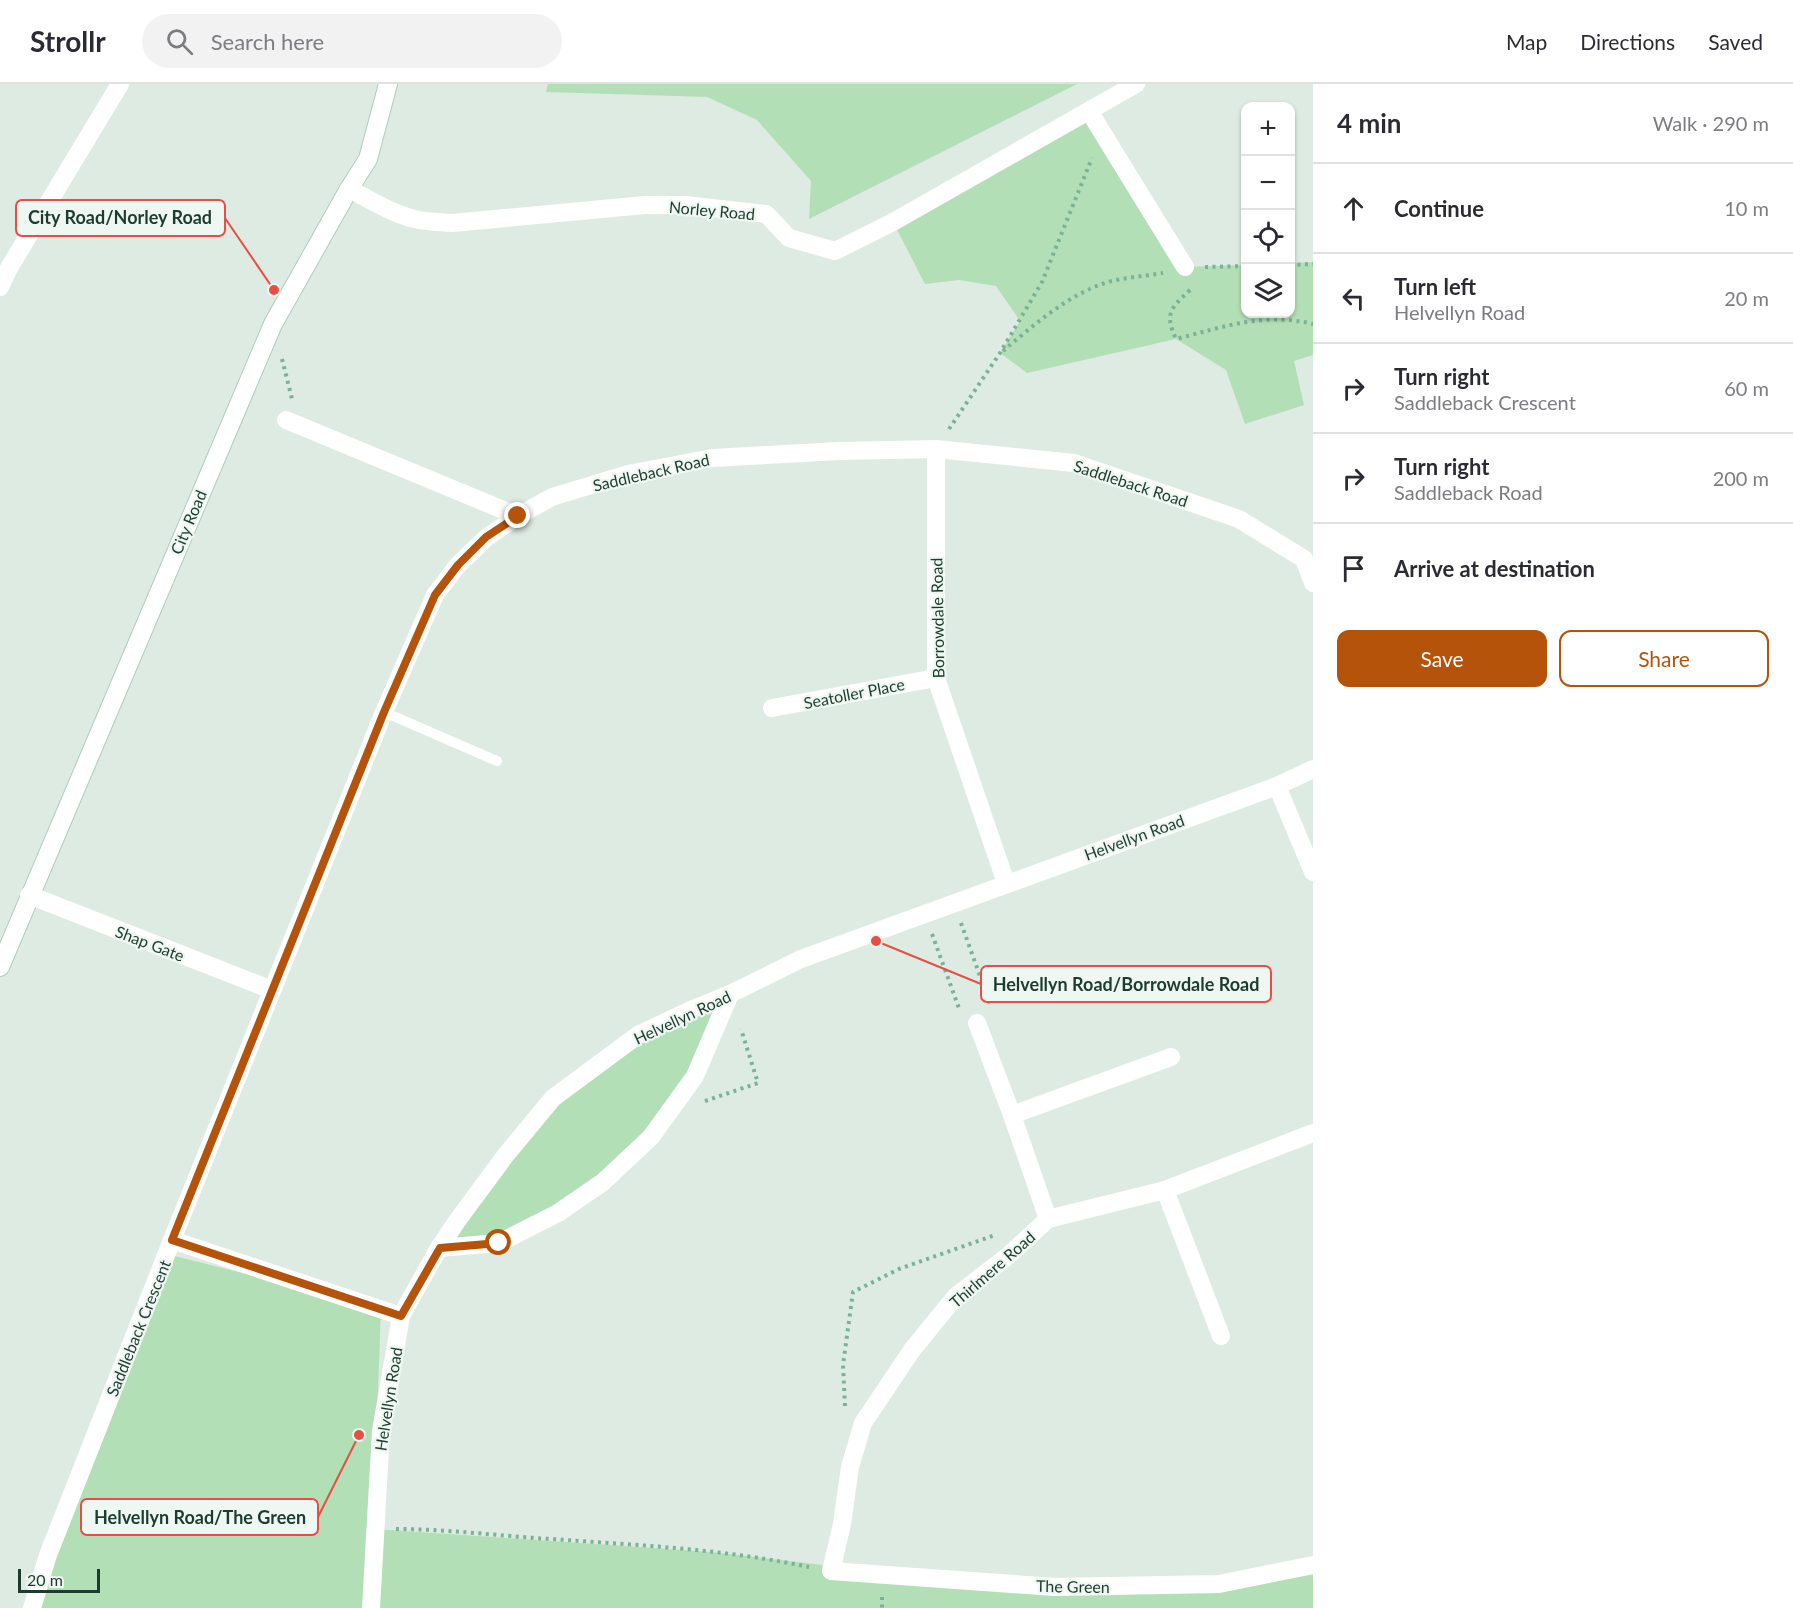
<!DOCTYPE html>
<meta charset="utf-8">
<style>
body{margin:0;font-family:Lato,sans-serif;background:#f2f2f3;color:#2b2b33}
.controls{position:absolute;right:18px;top:18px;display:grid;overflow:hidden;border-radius:12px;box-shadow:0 2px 4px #0004}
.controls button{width:54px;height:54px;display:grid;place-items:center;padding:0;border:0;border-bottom:2px solid #e1e1e2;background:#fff;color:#2b2b33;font:30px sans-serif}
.scale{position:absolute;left:18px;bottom:15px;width:82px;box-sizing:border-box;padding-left:6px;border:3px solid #1d3c2e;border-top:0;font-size:16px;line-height:21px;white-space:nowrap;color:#1d3c2e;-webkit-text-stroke:4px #eef7f1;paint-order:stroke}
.stop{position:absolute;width:18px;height:18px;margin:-14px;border:4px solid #b45309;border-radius:50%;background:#fff}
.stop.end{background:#b45309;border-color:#fff;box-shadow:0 2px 6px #0008}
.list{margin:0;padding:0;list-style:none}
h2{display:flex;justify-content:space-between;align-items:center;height:78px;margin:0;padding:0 24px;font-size:26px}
h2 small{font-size:20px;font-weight:400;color:#7c7c81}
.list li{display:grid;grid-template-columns:39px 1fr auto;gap:18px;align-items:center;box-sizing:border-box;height:90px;padding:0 24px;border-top:2px solid #e1e1e2}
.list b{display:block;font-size:22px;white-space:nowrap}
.list p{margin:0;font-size:20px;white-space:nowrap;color:#7c7c81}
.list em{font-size:20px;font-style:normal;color:#7c7c81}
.actions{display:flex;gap:12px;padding:18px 24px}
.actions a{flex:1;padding:14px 0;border:2px solid #b45309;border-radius:12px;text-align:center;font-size:21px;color:#b45309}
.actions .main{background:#b45309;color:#fff}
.icon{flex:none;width:33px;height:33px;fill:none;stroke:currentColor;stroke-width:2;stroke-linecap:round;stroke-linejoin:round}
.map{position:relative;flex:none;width:1313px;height:1524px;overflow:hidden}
header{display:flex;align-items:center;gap:36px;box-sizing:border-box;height:84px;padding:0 30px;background:#fff;border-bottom:2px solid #e1e1e2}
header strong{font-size:28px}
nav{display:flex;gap:33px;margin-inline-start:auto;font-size:21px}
.search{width:420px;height:54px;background:#f2f2f3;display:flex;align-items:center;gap:15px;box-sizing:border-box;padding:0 21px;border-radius:33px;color:#7c7c81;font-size:22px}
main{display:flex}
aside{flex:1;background:#fff}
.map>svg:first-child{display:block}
.green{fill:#b3dfb6}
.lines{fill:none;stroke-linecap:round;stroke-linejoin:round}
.secondary-casing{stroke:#afccbc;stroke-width:20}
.path{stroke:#7ab295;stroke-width:4;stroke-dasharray:3 4.5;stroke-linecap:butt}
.lane{stroke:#fff;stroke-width:10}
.street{stroke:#fff;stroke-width:18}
.secondary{stroke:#fff;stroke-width:18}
.route{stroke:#b45309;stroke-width:8}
.labels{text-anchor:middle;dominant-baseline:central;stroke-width:4.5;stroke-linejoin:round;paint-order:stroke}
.street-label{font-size:16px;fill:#1d3c2e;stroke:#eef7f1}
.leader{fill:none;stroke:#e84e44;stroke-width:2}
.callout-dot{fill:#e84e44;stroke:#eef7f1;stroke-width:2}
.callout{fill:#eef7f1;stroke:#e84e44;stroke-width:2}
.callout-label{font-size:18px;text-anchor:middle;font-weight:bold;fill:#1d3c2e}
</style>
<header>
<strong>Strollr</strong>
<div class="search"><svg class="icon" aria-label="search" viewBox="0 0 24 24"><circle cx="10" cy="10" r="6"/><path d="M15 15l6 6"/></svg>Search here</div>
<nav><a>Map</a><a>Directions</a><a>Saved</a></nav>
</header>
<main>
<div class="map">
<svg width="1313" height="1524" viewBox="0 0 1313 1524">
<rect width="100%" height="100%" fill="#ddebe2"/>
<g class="green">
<polygon points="548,0 1077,0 809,135 811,97 757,36 707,13 546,8"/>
<polygon points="1089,27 1185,183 1245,181 1246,230 1290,230 1291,179 1313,178 1313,271 1294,277 1304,321 1245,340 1226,286 1176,255 1027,289 1000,269 1020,237 996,202 959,196 925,200 893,138"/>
<polygon points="730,910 667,1030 593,1105 499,1159 439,1164 532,1040 630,957"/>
<polygon points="167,1170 381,1224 370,1524 33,1524"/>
<polygon points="375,1445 711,1468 945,1495 1219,1500 1313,1481 1313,1524 376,1524"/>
</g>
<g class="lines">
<g class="secondary-casing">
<polyline id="secondary" points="0,883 273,240 349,105 368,75 388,0"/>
</g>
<g class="path">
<polyline points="1290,181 1313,180"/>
<polyline points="1205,183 1246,182"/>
<path d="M 1190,206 C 1171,224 1164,229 1176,255 C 1223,243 1264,228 1313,240"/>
<path d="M 1003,267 C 1034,241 1072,207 1112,197 C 1129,193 1146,192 1163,189"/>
<polyline points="282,275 292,315"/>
<polyline points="949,345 1000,269 1042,198 1092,74"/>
<polyline points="961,839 990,920"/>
<polyline points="932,850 960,927"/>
<polyline points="705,1017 758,999 741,945"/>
<polyline points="845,1322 843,1281 853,1208 899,1185 995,1151"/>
<path d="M 396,1445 C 448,1445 499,1452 551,1455 C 637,1461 724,1465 809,1483"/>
<polyline points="882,1513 882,1524"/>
</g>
<polyline class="lane" points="384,628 497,677"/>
<g class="street">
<polyline points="1089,27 1185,183"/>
<path d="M 349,105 C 371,116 394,131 419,136 C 429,138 441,138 452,139 L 645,121 L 685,121 L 766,130 L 789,154 L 835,167 L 893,138 L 1136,0"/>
<polyline points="0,203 9,184 120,0"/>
<polyline points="286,336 518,432"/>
<polyline points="936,365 936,594 1006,799"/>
<polyline points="772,624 936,594"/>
<polyline points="1277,702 1313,788"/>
<polyline points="29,811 272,906"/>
<polyline points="977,939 1012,1031"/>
<polyline points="1313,1049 1165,1106 1048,1135 1009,1171 956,1212 912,1266 863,1339 850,1383 842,1440 831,1487 1055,1503 1219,1500 1313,1481"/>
<polyline points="1165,1106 1221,1252"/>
<polyline points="1048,1135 1012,1031 1171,973"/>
<polyline points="172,1156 384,628 435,511 458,481 486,454 518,432 552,413 628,390 712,374 839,367 936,365 1074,379 1239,435 1304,475 1313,499"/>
<polyline points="439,1164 499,1159 558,1129 603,1098 651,1053 695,992 730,910"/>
<polyline points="32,1524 48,1471 172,1156 401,1232"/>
<polyline points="371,1524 381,1347 401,1232 439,1164 457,1137 505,1072 553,1014 638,951 693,925 730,910 801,875 1277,702 1313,685"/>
</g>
<use href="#secondary" class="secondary"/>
</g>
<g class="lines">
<polyline class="route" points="499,1159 440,1164 401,1232 172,1156 384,628 435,511 458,481 486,453 518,432"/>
</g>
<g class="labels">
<g class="street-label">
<text transform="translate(712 126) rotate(5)">Norley Road</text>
<text transform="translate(651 388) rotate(-13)">Saddleback Road</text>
<text transform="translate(1131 399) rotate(18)">Saddleback Road</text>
<text transform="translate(188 438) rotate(-67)">City Road</text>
<text transform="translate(937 534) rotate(-91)">Borrowdale Road</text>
<text transform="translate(854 609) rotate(-11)">Seatoller Place</text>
<text transform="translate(1134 753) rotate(-20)">Helvellyn Road</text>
<text transform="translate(150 859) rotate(21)">Shap Gate</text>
<text transform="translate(682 933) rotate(-25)">Helvellyn Road</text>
<text transform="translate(992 1185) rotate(-41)">Thirlmere Road</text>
<text transform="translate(138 1244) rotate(-68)">Saddleback Crescent</text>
<text transform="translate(388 1315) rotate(-81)">Helvellyn Road</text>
<text transform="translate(1073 1502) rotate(1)">The Green</text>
</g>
</g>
<path class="leader" d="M274 206L225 134M876 857L981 900M359 1351L318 1433"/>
<g class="callout-dot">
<circle cx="274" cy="206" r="6"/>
<circle cx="876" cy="857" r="6"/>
<circle cx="359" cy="1351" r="6"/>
</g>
<g class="callout">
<rect x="16" y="116" width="209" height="36" rx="6"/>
<rect x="981" y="882" width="290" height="36" rx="6"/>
<rect x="81" y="1415" width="237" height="36" rx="6"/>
</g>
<g class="callout-label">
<text x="120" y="140">City Road/Norley Road</text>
<text x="1126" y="907">Helvellyn Road/Borrowdale Road</text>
<text x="200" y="1440">Helvellyn Road/The Green</text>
</g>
</svg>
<div class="controls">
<button>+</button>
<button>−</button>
<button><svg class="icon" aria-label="locate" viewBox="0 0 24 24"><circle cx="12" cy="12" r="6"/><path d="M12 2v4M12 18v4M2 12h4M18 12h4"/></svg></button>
<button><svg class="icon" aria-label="layers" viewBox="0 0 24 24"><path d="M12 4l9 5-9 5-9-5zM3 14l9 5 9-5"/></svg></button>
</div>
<div class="scale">20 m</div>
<div class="stop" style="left:499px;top:1159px"></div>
<div class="stop end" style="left:518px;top:432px"></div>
</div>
<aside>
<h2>4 min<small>Walk · 290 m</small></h2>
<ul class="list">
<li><svg class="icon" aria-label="ahead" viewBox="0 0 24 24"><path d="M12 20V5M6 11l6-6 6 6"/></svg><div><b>Continue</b></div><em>10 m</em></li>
<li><svg class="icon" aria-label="left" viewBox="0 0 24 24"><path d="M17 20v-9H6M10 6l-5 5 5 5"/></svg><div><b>Turn left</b><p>Helvellyn Road</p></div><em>20 m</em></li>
<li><svg class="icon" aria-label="right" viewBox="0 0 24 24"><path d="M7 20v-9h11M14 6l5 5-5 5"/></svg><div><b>Turn right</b><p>Saddleback Crescent</p></div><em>60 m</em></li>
<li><svg class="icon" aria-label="right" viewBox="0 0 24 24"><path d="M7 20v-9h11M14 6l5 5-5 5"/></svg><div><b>Turn right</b><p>Saddleback Road</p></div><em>200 m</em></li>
<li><svg class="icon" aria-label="arrive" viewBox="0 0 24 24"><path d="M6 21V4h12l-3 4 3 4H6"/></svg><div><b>Arrive at destination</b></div></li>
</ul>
<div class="actions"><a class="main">Save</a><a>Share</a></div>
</aside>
</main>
